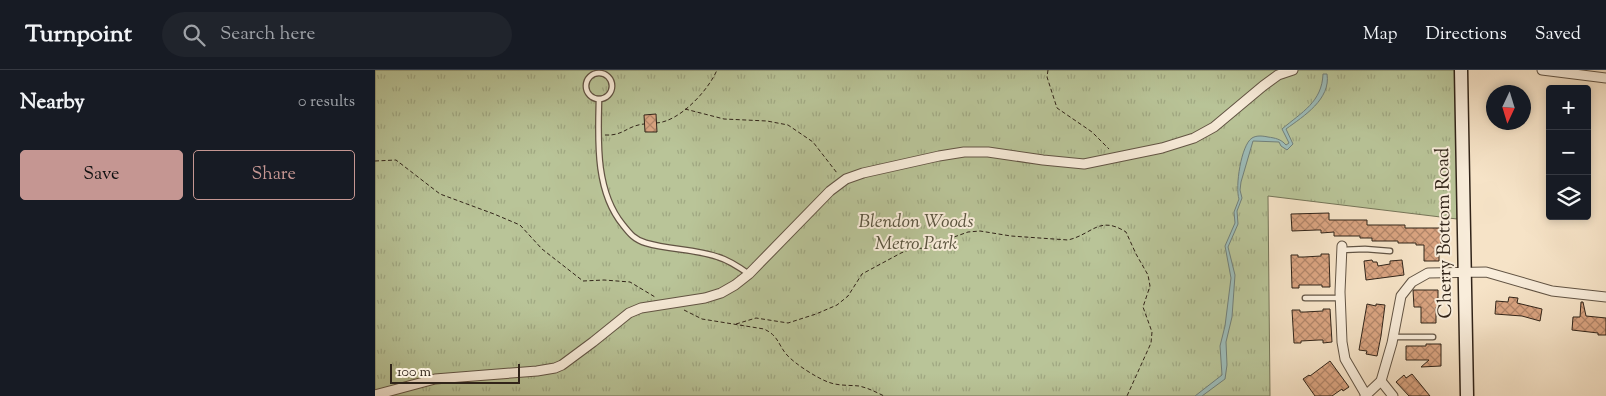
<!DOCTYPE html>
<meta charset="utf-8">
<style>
body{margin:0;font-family:"Sorts Mill Goudy",serif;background:#20242c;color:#f1f3f6}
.controls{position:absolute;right:15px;top:15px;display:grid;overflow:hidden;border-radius:5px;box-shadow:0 2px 8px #0003}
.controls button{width:45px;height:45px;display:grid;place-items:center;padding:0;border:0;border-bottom:1px solid #363941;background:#171b24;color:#f1f3f6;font:25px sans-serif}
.compass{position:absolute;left:1111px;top:15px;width:45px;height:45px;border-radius:50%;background:#171b24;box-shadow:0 2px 8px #0003;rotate:184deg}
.scale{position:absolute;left:15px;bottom:12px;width:130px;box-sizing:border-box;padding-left:5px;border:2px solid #312419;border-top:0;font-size:14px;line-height:18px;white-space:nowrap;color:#312419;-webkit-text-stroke:4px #f9eddb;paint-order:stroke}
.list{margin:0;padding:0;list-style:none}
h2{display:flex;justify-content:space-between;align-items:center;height:65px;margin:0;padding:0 20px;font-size:21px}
h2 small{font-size:16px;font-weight:400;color:#9ea1a6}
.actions{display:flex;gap:10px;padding:15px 20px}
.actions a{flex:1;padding:11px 0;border:1px solid #c59692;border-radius:5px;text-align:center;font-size:18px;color:#c59692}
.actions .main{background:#c59692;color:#111}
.icon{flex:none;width:28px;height:28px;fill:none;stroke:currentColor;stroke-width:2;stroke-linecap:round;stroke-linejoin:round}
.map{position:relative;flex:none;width:1231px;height:326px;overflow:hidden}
header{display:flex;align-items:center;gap:30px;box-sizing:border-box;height:70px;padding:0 25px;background:#171b24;border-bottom:1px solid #363941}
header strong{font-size:24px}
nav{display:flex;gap:28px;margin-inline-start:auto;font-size:18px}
.search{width:350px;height:45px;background:#20242c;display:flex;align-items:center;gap:12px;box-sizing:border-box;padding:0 18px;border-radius:28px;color:#9ea1a6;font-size:19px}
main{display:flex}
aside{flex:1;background:#171b24}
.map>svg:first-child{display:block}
.park{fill:url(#park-tufts);stroke:#757458}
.water{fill:#9dbdba;stroke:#72807a}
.building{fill:url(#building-cross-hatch);stroke:#312419}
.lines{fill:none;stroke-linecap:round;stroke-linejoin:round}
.lane-casing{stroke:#625444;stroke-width:7}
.street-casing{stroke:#625444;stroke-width:11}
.secondary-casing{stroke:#312419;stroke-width:15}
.path{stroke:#312419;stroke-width:1;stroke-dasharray:4 2.5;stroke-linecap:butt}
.lane{stroke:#f9eddb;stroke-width:4.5}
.street{stroke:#f9eddb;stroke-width:9}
.secondary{stroke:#f9eddb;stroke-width:12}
.labels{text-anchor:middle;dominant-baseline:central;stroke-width:4;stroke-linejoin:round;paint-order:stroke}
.park-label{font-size:19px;font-style:italic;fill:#5a543f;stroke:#f9eddb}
.street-label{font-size:19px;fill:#312419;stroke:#f9eddb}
</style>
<header>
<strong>Turnpoint</strong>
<div class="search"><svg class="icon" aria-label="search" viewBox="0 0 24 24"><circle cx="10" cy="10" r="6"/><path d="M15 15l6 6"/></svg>Search here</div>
<nav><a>Map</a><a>Directions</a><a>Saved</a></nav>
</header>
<main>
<aside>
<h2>Nearby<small>0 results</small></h2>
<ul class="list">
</ul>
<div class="actions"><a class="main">Save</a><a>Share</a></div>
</aside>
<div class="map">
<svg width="1231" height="326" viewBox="0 0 1231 326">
<defs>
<pattern id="park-tufts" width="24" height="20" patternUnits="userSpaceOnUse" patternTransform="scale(1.25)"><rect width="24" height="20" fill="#b9c498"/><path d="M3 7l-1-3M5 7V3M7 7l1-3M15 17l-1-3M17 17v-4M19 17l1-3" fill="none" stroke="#a0a882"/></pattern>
<pattern id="building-cross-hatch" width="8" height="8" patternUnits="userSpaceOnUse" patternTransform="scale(1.25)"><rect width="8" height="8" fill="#daa481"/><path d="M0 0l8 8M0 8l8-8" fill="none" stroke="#b18569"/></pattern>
</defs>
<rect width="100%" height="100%" fill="#f6e3c7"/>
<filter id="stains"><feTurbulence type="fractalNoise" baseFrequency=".004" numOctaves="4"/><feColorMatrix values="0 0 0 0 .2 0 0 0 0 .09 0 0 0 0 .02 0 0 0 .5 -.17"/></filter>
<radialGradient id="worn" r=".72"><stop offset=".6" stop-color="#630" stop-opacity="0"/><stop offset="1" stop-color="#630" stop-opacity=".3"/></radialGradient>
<polygon class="park" points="0,0 1081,0 1082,149 893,126 895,326 0,326"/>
<path class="water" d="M 948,4 L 952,4 C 956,29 929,46 911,59 L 918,74 L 912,80 L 906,76 L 904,72 L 878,71 L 866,112 L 865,120 L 867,128 L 862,141 L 863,154 L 853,177 L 860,205 L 857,247 L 851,272 L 852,295 L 850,309 L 827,326 L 820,326 L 847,305 L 845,276 L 850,256 L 856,208 L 850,176 L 860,153 L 859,142 L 864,129 C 860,117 866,75 877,68 C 882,65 888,66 893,67 C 900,68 906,69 911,75 L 914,73 L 907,59 C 927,42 947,32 948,4 Z"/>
<g class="building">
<polygon points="281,44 282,62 270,62 269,45"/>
<polygon points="954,143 954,150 992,150 992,155 1030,155 1030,158 1066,158 1066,175 1064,175 1064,191 1049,191 1049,175 1041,175 1041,173 1023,173 1023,171 997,171 997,168 985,168 985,166 959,166 959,162 946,163 946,160 942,160 917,161 916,144"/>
<polygon points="946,184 954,184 955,217 947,217 947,215 924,215 924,218 917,218 916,185 923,185 923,187 929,187 946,186"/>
<polygon points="997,190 998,192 1002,192 1003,196 1015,194 1015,191 1027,190 1029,205 991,210 989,191"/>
<polygon points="1038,220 1063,220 1063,237 1061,237 1061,253 1046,253 1046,237 1039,237"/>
<polygon points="1134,227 1143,228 1142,233 1167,239 1165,251 1147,246 1120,244 1121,231 1133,232"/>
<polygon points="1206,232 1208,232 1211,246 1231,248 1231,265 1223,265 1223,263 1197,260 1198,247 1205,247"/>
<polygon points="992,234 1001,236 1001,234 1010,235 1006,266 1002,286 991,284 992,281 984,280"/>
<polygon points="948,239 955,239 957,272 948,273 948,270 944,270 926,271 926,273 919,273 917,240 925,240 925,242 930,242 948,241"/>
<polygon points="1051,274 1066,274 1066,296 1046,297 1054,290 1031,290 1031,276 1051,276"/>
<polygon points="955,291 974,317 968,321 967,319 957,326 940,326 928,309 934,305 935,306"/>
<polygon points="1037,304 1055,326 1034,326 1021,312 1029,305 1031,308"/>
</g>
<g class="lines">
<g class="lane-casing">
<g id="lane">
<circle cx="224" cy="16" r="13"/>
<path d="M 224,29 C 223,70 220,121 248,155 C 255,164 260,170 271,173 C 295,180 320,179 343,187 C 354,190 364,197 374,204"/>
<polyline points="966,180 990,179 1015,181"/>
<polyline points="930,228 965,228"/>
<polyline points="1018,267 1058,267"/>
</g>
</g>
<g class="street-casing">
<g id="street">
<polyline points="1167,0 1231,8"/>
<polyline points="967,176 965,222 967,272 970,289 991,325"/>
<polyline points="1006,311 1018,326"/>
<polyline points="0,325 60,309 162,301 180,298 187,295 218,272 254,243 266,238 330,228 346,223 360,215 374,204 455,121 471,109 488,103 564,86 589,82 613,82 668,90 709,94 787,78 819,68 839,57 888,16 903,5 918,0"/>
<polyline points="990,326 1006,311 1017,273 1026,226 1037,212 1053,203 1111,202 1177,221 1231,227"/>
</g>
</g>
<g class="secondary-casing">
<polyline id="secondary" points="1086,0 1092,326"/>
</g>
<g class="path">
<polyline points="673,0 672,7 682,38 717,62 734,79"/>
<polyline points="310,39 349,49 392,51 413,55 438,72 462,103"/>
<path d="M 281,53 C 304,52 333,21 342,0"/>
<path d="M 230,65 C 249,66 251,56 269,54"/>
<polyline points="0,91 21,90 65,124 119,144 145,155 167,179 208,211 229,210 255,212 280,227"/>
<path d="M 309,240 L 327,249 L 389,259 C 404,266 403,275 412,285 C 420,294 442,308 453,312 C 463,316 474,315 484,316 C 493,318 501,322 509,326"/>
<path d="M 361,254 L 381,248 L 413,253 L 441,244 L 462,235 L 473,226 L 487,204 L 526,183 L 536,179 L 563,177 L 579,167 L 593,162 L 605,161 L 636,166 L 693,170 C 718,164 724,145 751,162 L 761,184 L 773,205 L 775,216 L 768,237 L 777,262 L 776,273 L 752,326"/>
</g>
<use href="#lane" class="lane"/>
<use href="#street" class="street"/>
<use href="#secondary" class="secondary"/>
</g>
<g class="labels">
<g class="park-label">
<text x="541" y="152">Blendon Woods<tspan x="541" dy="22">Metro Park</tspan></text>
</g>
<g class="street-label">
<text transform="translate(1070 163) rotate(-91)">Cherry Bottom Road</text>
</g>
</g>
<rect width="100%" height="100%" filter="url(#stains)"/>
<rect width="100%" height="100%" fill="url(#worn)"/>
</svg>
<div class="controls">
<button>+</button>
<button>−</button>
<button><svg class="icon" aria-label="layers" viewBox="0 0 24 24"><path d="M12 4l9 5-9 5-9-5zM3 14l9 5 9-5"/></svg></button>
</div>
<svg class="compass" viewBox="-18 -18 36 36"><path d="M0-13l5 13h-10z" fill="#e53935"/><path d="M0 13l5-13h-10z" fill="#9ea1a6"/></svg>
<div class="scale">100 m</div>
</div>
</main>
